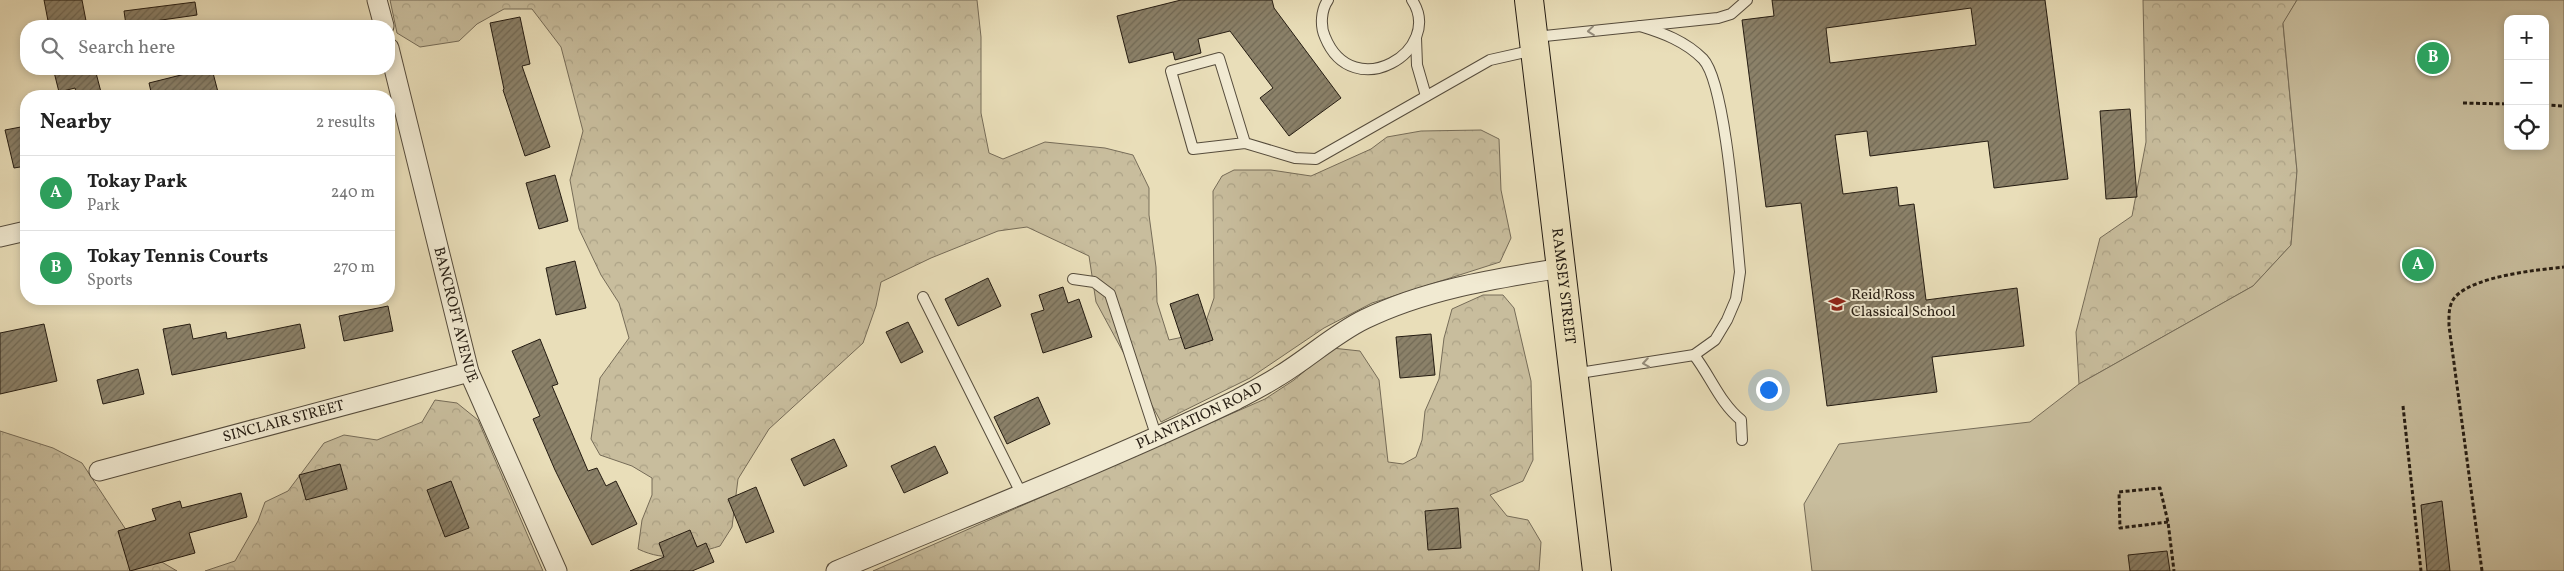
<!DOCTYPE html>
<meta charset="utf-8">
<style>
body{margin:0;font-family:Vollkorn,serif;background:#f6f6f6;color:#222}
.controls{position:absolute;right:15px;top:15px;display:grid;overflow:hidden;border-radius:10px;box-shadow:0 2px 8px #0003}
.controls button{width:45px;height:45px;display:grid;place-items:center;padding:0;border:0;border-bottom:1px solid #e0e0e0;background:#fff;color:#222;font:25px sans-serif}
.you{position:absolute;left:1768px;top:389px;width:18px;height:18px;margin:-12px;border:4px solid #fff;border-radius:50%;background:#1a73e8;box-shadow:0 0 0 8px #1a73e833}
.badge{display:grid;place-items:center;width:32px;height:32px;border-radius:50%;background:#8f2418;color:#fff;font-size:16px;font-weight:700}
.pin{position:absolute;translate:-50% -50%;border:2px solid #fff;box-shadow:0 1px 5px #0006}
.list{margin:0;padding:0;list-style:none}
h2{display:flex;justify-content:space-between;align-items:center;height:65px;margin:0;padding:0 20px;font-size:21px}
h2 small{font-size:16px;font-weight:400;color:#767676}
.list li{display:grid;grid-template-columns:32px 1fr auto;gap:15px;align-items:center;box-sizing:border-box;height:75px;padding:0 20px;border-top:1px solid #e0e0e0}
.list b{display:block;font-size:19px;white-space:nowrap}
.list p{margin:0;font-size:16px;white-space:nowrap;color:#767676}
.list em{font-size:16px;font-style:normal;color:#767676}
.icon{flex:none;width:28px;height:28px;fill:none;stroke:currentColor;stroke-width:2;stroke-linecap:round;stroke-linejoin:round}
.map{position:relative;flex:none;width:2564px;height:571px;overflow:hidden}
.search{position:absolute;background:#fff;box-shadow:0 2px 8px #0003;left:20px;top:20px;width:375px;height:55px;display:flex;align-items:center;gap:12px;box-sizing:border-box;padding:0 18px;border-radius:20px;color:#767676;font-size:19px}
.panel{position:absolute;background:#fff;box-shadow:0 2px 8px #0003;left:20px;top:90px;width:375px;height:215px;border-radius:20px}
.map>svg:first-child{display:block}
.forest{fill:url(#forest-crowns);stroke:#766c58}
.park{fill:#c8bd9d;stroke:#766c58;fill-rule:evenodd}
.building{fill:url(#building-hatch);stroke:#251c12;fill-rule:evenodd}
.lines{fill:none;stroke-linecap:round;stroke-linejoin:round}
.lane-casing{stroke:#564c3c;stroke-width:12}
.street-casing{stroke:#564c3c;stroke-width:21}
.primary-casing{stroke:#251c12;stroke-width:30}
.path{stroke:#251c12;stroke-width:3;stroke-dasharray:4 2.5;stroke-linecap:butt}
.lane{stroke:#f1ead2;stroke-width:10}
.street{stroke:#f1ead2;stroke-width:19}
.primary{stroke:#e9deb9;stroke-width:28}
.oneway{stroke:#958d7c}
.labels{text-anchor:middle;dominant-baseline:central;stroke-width:4;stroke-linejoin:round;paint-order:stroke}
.street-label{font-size:15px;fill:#251c12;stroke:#f1ead2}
.poi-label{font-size:15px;fill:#251c12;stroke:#f1ead2;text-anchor:start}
</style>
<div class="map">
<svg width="2564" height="571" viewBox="0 0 2564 571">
<defs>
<pattern id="forest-crowns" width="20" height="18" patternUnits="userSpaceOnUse" patternTransform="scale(1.25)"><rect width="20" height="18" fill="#c8bd9d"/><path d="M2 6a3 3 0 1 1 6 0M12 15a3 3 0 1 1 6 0" fill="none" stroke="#aca286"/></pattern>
<pattern id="building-hatch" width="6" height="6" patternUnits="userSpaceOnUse" patternTransform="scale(1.25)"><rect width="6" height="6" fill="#8b8169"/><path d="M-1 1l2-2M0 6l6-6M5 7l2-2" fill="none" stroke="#716955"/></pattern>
</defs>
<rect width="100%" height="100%" fill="#e9deb9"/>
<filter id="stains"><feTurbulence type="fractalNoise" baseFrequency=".004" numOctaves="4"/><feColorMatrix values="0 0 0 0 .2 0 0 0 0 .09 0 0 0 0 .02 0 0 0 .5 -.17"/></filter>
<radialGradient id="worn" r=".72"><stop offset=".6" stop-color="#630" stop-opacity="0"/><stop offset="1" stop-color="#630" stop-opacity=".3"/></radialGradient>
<g class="forest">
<path d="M 390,0 L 977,0 L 981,37 L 981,113 L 989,153 L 1003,159 L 1045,142 L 1105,148 L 1133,155 L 1149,188 L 1149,215 L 1156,267 L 1157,302 L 1169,340 L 1202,333 L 1214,298 L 1213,191 L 1222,176 L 1234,170 L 1271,170 L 1311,176 L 1371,149 L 1387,137 L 1421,131 L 1481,130 L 1499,139 L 1501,190 L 1511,238 L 1500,262 L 1372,303 L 1324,328 L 1250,378 L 1161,422 L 1096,302 L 1089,256 L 1027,227 L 998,231 L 931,258 L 881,282 L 876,306 L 863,343 L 769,429 L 738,479 L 732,527 L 720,546 C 690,555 667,563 638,549 L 642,520 L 652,495 L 652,478 L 632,466 L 600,455 L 591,439 L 600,378 L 629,338 L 619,303 L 601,275 L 579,229 L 570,180 L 583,131 L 561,47 L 532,9 L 504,9 L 477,24 L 459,41 L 420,47 L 397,33 Z"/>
<polygon points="2143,0 2297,0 2283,24 2297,171 2291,245 2253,286 2079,384 2076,332 2100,238 2132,216 2146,142"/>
<polygon points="1483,295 1503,295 1514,308 1531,381 1533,460 1523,481 1490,495 1507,516 1528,520 1541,542 1539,571 873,571 1265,399 1294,380 1332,348 1360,351 1379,380 1388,462 1403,464 1416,457 1422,440 1425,411 1439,379 1444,338 1452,309"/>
<polygon points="435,400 457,403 478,420 543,571 205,571 235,561 258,521 265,502 288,491 324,443 344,435 377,440 422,422"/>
<polygon points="0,431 53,448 82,463 138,548 177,571 0,571"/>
</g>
<path class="park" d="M 2297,0 L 2564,0 L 2564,571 L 1812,571 L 1804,504 L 1839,444 L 2030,422 L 2079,384 L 2253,286 L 2291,245 L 2297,171 L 2283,23 ZM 2508,19 L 2545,19 L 2545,146 L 2508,146 Z"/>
<g class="building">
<polygon points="44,0 82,0 87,26 49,26"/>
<polygon points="1181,0 1272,0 1274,8 1341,98 1289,136 1260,98 1273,88 1230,31 1198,39 1201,53 1175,60 1173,52 1129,63 1117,16"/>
<path d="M 1772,0 L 2045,0 L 2068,179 L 1994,188 L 1988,141 L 1870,156 L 1867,131 L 1835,135 L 1843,194 L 1897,187 L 1899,206 L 1914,204 L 1926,300 L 2017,288 L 2024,346 L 1932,357 L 1937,392 L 1827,406 L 1801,203 L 1766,207 L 1742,20 L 1774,16 ZM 1971,8 L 1976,45 L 1830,63 L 1826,28 Z"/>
<polygon points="195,2 197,15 126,25 124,11"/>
<polygon points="520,17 530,64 522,66 550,147 525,156 503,90 504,89 490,23"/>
<polygon points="68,69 95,69 102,96 77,96 75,88 59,92 54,72"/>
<polygon points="205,69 212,69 219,96 152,96 149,83"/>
<polygon points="2130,109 2137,197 2106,199 2100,111"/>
<polygon points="26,126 26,166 14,168 5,130"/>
<polygon points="555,175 568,221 539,229 526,183"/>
<polygon points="575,261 586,308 556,315 546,268"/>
<polygon points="988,278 1001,306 958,326 945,299"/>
<polygon points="1063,287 1068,303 1079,299 1092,337 1043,353 1031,314 1044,310 1039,295"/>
<polygon points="1198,294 1213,340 1185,349 1170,304"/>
<polygon points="388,306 393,331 344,341 339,316"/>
<polygon points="908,322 923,352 901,363 886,332"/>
<polygon points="44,324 57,381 0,394 0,333"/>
<polygon points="190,324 193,339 226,332 227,339 300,324 305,348 172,375 163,329"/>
<polygon points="1431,334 1435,375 1400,378 1396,337"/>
<polygon points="540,339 558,384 552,386 588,471 597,468 606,486 616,481 637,524 592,545 555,470 533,419 540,416 512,351"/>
<polygon points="138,369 144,394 103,404 97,380"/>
<polygon points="1038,397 1050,424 1007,444 994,417"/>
<polygon points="834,439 847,466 804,486 791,459"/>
<polygon points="935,446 948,473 904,493 891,466"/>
<polygon points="340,464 347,489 306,500 299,475"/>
<polygon points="451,481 469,528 445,537 427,490"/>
<polygon points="756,487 774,532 746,543 728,499"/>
<polygon points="241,493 247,517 189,533 195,553 130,571 118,531 156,520 152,509 180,501 182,508"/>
<polygon points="2442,501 2450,571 2427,571 2421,505"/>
<polygon points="1458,508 1461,548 1428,550 1425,511"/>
<polygon points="690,530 697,547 706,543 714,562 692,571 630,571 664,557 659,543"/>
<polygon points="2167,551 2170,571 2130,571 2128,555"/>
</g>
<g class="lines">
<g class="lane-casing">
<g id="lane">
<path d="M 1328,0 C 1321,10 1320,26 1325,37 C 1353,106 1445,50 1412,0"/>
<polyline points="1535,37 1718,18 1731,14 1747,0"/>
<polyline points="1416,38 1417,65 1426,96"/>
<polyline points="1245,143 1219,58 1171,71 1193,149 1245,143 1295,158 1316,159 1490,60 1534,50"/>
<polyline points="1073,279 1094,282 1110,294 1156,435"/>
<polyline points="923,297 1021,493"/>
<path d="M 1694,355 C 1711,377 1720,403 1741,420 L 1742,440"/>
<path d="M 1573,374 L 1694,355 L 1715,340 L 1727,320 L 1736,299 L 1740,272 C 1736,233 1726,83 1703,59 C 1685,41 1663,33 1640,26"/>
</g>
</g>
<g class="street-casing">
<g id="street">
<polyline points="377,0 384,26"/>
<path id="s1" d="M 389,48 L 469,372 L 557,571"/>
<polyline points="0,237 26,231"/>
<path id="s2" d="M 99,471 L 469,372"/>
<path id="s3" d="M 836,571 C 969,515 1104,463 1234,401 C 1249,393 1265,385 1279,376 C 1309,358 1334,334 1365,319 C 1427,289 1494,279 1561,268"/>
</g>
</g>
<g class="primary-casing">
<g id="primary">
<path id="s4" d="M 1529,0 L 1597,571"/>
</g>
</g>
<g class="path">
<polyline points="2463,103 2508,104"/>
<polyline points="2545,105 2564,106"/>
<polyline points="2403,406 2421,571"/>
<polyline points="2168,522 2120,528 2119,492 2160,488 2168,522 2174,571"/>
<path d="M 2482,571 L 2449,326 C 2449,316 2448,304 2456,296 C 2476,276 2536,270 2564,267"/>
</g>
<use href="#lane" class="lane"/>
<use href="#street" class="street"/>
<use href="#primary" class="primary"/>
</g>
<defs><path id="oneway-chevron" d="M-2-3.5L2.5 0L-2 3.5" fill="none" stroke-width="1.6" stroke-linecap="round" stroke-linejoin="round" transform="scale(1.25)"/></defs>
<g class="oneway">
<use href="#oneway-chevron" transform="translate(1591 31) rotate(174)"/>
<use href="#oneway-chevron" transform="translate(1646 363) rotate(171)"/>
</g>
<defs>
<g id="school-bare" transform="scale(1.35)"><path d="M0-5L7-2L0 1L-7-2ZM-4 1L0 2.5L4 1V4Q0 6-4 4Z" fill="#8f2418" stroke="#f1ead2" stroke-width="2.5" paint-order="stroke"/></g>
</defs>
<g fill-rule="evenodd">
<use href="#school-bare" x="1837" y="304"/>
</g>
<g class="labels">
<g class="street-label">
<text stroke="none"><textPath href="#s4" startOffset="288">RAMSEY STREET</textPath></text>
<text stroke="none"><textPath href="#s1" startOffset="275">BANCROFT AVENUE</textPath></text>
<text stroke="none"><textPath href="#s3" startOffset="395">PLANTATION ROAD</textPath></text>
<text stroke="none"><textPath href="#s2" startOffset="191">SINCLAIR STREET</textPath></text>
</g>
<g class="poi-label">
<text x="1851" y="295">Reid Ross<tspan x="1851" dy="17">Classical School</tspan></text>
</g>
</g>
<rect width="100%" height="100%" filter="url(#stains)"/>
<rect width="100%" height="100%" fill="url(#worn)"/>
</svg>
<div class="controls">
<button>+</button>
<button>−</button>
<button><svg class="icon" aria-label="locate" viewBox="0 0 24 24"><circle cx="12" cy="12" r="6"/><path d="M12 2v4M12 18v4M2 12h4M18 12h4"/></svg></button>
</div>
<div class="you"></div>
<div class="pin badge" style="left:2418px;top:265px;background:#2e9e5b">A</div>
<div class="pin badge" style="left:2433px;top:58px;background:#2e9e5b">B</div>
<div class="search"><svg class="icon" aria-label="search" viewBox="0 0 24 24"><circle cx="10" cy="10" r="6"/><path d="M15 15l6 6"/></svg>Search here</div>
<section class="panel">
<h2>Nearby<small>2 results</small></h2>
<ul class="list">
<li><span class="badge" style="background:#2e9e5b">A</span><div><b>Tokay Park</b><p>Park</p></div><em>240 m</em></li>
<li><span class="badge" style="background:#2e9e5b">B</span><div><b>Tokay Tennis Courts</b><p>Sports</p></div><em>270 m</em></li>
</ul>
</section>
</div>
